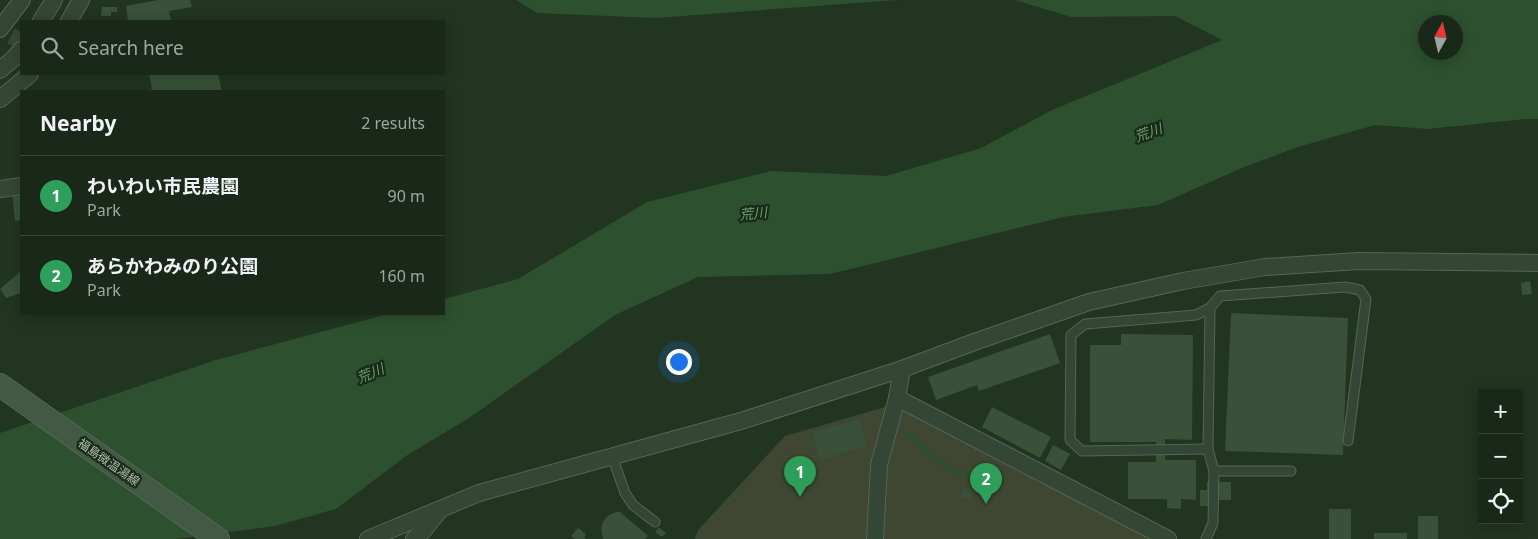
<!DOCTYPE html>
<meta charset="utf-8">
<style>
body{margin:0;font-family:"Noto Sans","Noto Sans JP",sans-serif;background:#223022;color:#f1f3f6}
.controls{position:absolute;right:15px;bottom:15px;display:grid;overflow:hidden;border-radius:0px;box-shadow:0 2px 12px #0003}
.controls button{width:45px;height:45px;display:grid;place-items:center;padding:0;border:0;border-bottom:1px solid #374438;background:#192819;color:#f1f3f6;font:25px sans-serif}
.compass{position:absolute;left:1418px;top:15px;width:45px;height:45px;border-radius:50%;background:#192819;box-shadow:0 2px 12px #0003;rotate:8deg}
.you{position:absolute;left:678px;top:361px;width:18px;height:18px;margin:-12px;border:4px solid #fff;border-radius:50%;background:#1a73e8;box-shadow:0 0 0 8px #1a73e833}
.badge{display:grid;place-items:center;width:32px;height:32px;border-radius:50%;background:#85f18b;color:#fff;font-size:16px;font-weight:700}
.pin{position:absolute;translate:-50% -41px;filter:drop-shadow(0 1px 2px #0008)}
.pin::after{content:'';position:absolute;top:26px;width:18px;height:15px;background:inherit;clip-path:polygon(0 0,100% 0,50% 100%)}
.list{margin:0;padding:0;list-style:none}
h2{display:flex;justify-content:space-between;align-items:center;height:65px;margin:0;padding:0 20px;font-size:21px}
h2 small{font-size:16px;font-weight:400;color:#9fa6a2}
.list li{display:grid;grid-template-columns:32px 1fr auto;gap:15px;align-items:center;box-sizing:border-box;height:80px;padding:0 20px;border-top:1px solid #374438}
.list b{display:block;font-size:19px;white-space:nowrap}
.list p{margin:0;font-size:16px;white-space:nowrap;color:#9fa6a2}
.list em{font-size:16px;font-style:normal;color:#9fa6a2}
.icon{flex:none;width:28px;height:28px;fill:none;stroke:currentColor;stroke-width:2;stroke-linecap:round;stroke-linejoin:round}
.map{position:relative;flex:none;width:1538px;height:539px;overflow:hidden}
.search{position:absolute;background:#192819;box-shadow:0 2px 12px #0003;left:20px;top:20px;width:425px;height:55px;display:flex;align-items:center;gap:12px;box-sizing:border-box;padding:0 18px;border-radius:0px;color:#9fa6a2;font-size:19px}
.panel{position:absolute;background:#192819;box-shadow:0 2px 12px #0003;left:20px;top:90px;width:425px;height:225px;border-radius:0px}
.map>svg:first-child{display:block}
.green{fill:#3f4631}
.water{fill:#2d502e;fill-rule:evenodd}
.lines{fill:none;stroke-linecap:round;stroke-linejoin:round}
.stream{stroke:#2d502e;stroke-width:4.5}
.building{fill:#385138}
.minor-tunnel{stroke:#364a36;stroke-width:16;stroke-dasharray:16 8;stroke-linecap:butt}
.service-casing{stroke:#546755;stroke-width:11}
.minor-casing{stroke:#546755;stroke-width:18}
.secondary-casing{stroke:#546755;stroke-width:24}
.service{stroke:#344635;stroke-width:9}
.minor{stroke:#344635;stroke-width:16}
.secondary{stroke:#425944;stroke-width:22}
.labels{text-anchor:middle;dominant-baseline:central;stroke-width:4.5;stroke-linejoin:round;paint-order:stroke}
.street-label{font-size:12px;fill:#aec3af;stroke:#1a2a1a}
.water-label{font-size:14px;font-style:italic;fill:#69a06a;stroke:#1a2a1a}
</style>
<div class="map">
<svg width="1538" height="539" viewBox="0 0 1538 539">
<rect width="100%" height="100%" fill="#213521"/>
<g class="green">
<polygon points="899,404 1159,539 879,539 882,469"/>
<polygon points="885,407 888,412 869,539 695,539 698,530 785,436"/>
</g>
<g class="water">
<polygon points="516,0 897,0 656,18 537,13"/>
<path d="M 1015,0 L 1538,0 L 1538,119 L 1525,119 L 1428,129 L 1375,125 L 1298,147 L 1242,168 L 1158,205 L 1063,217 L 830,274 L 698,277 L 615,315 L 469,418 L 406,456 L 336,509 L 275,526 L 176,539 L 0,539 L 0,433 L 216,360 L 388,314 L 444,314 L 444,299 L 518,279 L 647,202 L 771,171 L 886,176 L 981,148 L 1052,110 L 1222,40 L 1175,16 L 1071,17 ZM 1426,22 L 1456,22 L 1456,52 L 1426,52 Z"/>
</g>
<g class="lines">
<polyline class="stream" points="910,434 924,447 931,456 956,472 1001,480"/>
</g>
<g class="building">
<polygon points="158,0 190,0 192,7 169,11 171,21 128,21 126,6"/>
<polygon points="102,7 117,7 117,12 111,12 111,16 101,16"/>
<polygon points="149,74 218,74 222,91 145,91 152,89"/>
<polygon points="21,191 21,220 15,221 12,192"/>
<polygon points="21,271 21,293 6,298 0,289"/>
<polygon points="1530,281 1532,294 1522,295 1521,283"/>
<polygon points="1231,313 1348,318 1343,455 1225,451"/>
<polygon points="1050,334 1060,363 979,391 977,385 936,400 928,377"/>
<polygon points="1121,334 1193,335 1192,440 1165,439 1165,460 1196,460 1196,500 1181,499 1181,509 1167,508 1167,499 1128,499 1128,462 1156,462 1156,442 1090,442 1090,345 1121,345"/>
<polygon points="992,407 1051,437 1040,458 982,427"/>
<polygon points="859,419 867,446 820,460 812,432"/>
<polygon points="1479,427 1482,427 1482,484 1478,484"/>
<polygon points="1053,445 1070,454 1061,470 1045,461"/>
<polygon points="799,464 815,473 809,484 793,475"/>
<polygon points="1207,482 1231,482 1231,500 1211,500 1211,506 1200,506 1200,490 1207,490"/>
<polygon points="963,489 972,490 971,499 962,498"/>
<rect x="1329" y="509" width="22" height="30"/>
<polygon points="616,512 620,512 648,536 645,539 603,539 601,528 604,520 609,515"/>
<rect x="1418" y="516" width="20" height="23"/>
<polygon points="659,527 666,533 662,537 655,532"/>
<polygon points="578,528 586,534 584,537 586,539 575,539 571,536"/>
<rect x="1374" y="533" width="33" height="6"/>
</g>
<g class="lines">
<polyline class="minor-tunnel" points="11,36 21,41"/>
<g class="service-casing">
<g id="service">
<polyline points="1208,449 1082,451 1070,440 1071,335 1085,324 1196,315 1210,308 1220,296 1345,287 1360,290 1366,299 1348,441"/>
<polyline points="612,456 625,493 633,505 655,522"/>
<polyline points="1214,471 1291,471"/>
<polyline points="1206,539 1213,523 1214,471 1208,449 1210,308"/>
</g>
</g>
<g class="minor-casing">
<g id="minor">
<polyline points="41,21 54,0"/>
<polyline points="69,21 81,0"/>
<polyline points="0,29 22,0"/>
<polyline points="0,70 13,59 21,50"/>
<polyline points="0,99 30,74"/>
<polyline points="0,189 21,186"/>
<polyline points="902,369 897,398 1168,539"/>
<polyline points="368,539 479,493 741,421 902,369 977,341 1089,302 1183,281 1265,267 1359,261 1538,263"/>
<polyline points="414,539 423,531 439,511"/>
<polyline points="875,539 879,465 897,398"/>
</g>
</g>
<g class="secondary-casing">
<polyline id="secondary" points="0,385 218,539"/>
</g>
<use href="#service" class="service"/>
<use href="#minor" class="minor"/>
<use href="#secondary" class="secondary"/>
</g>
<g class="labels">
<g class="street-label">
<text transform="translate(109 462) rotate(35)">福島微温湯線</text>
</g>
<g class="water-label">
<text transform="translate(1148 132) rotate(-20)">荒川</text>
<text transform="translate(753 213) rotate(-6)">荒川</text>
<text transform="translate(370 373) rotate(-23)">荒川</text>
</g>
</g>
</svg>
<div class="controls">
<button>+</button>
<button>−</button>
<button><svg class="icon" aria-label="locate" viewBox="0 0 24 24"><circle cx="12" cy="12" r="6"/><path d="M12 2v4M12 18v4M2 12h4M18 12h4"/></svg></button>
</div>
<svg class="compass" viewBox="-18 -18 36 36"><path d="M0-13l5 13h-10z" fill="#e53935"/><path d="M0 13l5-13h-10z" fill="#9fa6a2"/></svg>
<div class="you"></div>
<div class="pin badge" style="left:800px;top:497px;background:#2e9e5b">1</div>
<div class="pin badge" style="left:986px;top:504px;background:#2e9e5b">2</div>
<div class="search"><svg class="icon" aria-label="search" viewBox="0 0 24 24"><circle cx="10" cy="10" r="6"/><path d="M15 15l6 6"/></svg>Search here</div>
<section class="panel">
<h2>Nearby<small>2 results</small></h2>
<ul class="list">
<li><span class="badge" style="background:#2e9e5b">1</span><div><b>わいわい市民農園</b><p>Park</p></div><em>90 m</em></li>
<li><span class="badge" style="background:#2e9e5b">2</span><div><b>あらかわみのり公園</b><p>Park</p></div><em>160 m</em></li>
</ul>
</section>
</div>
